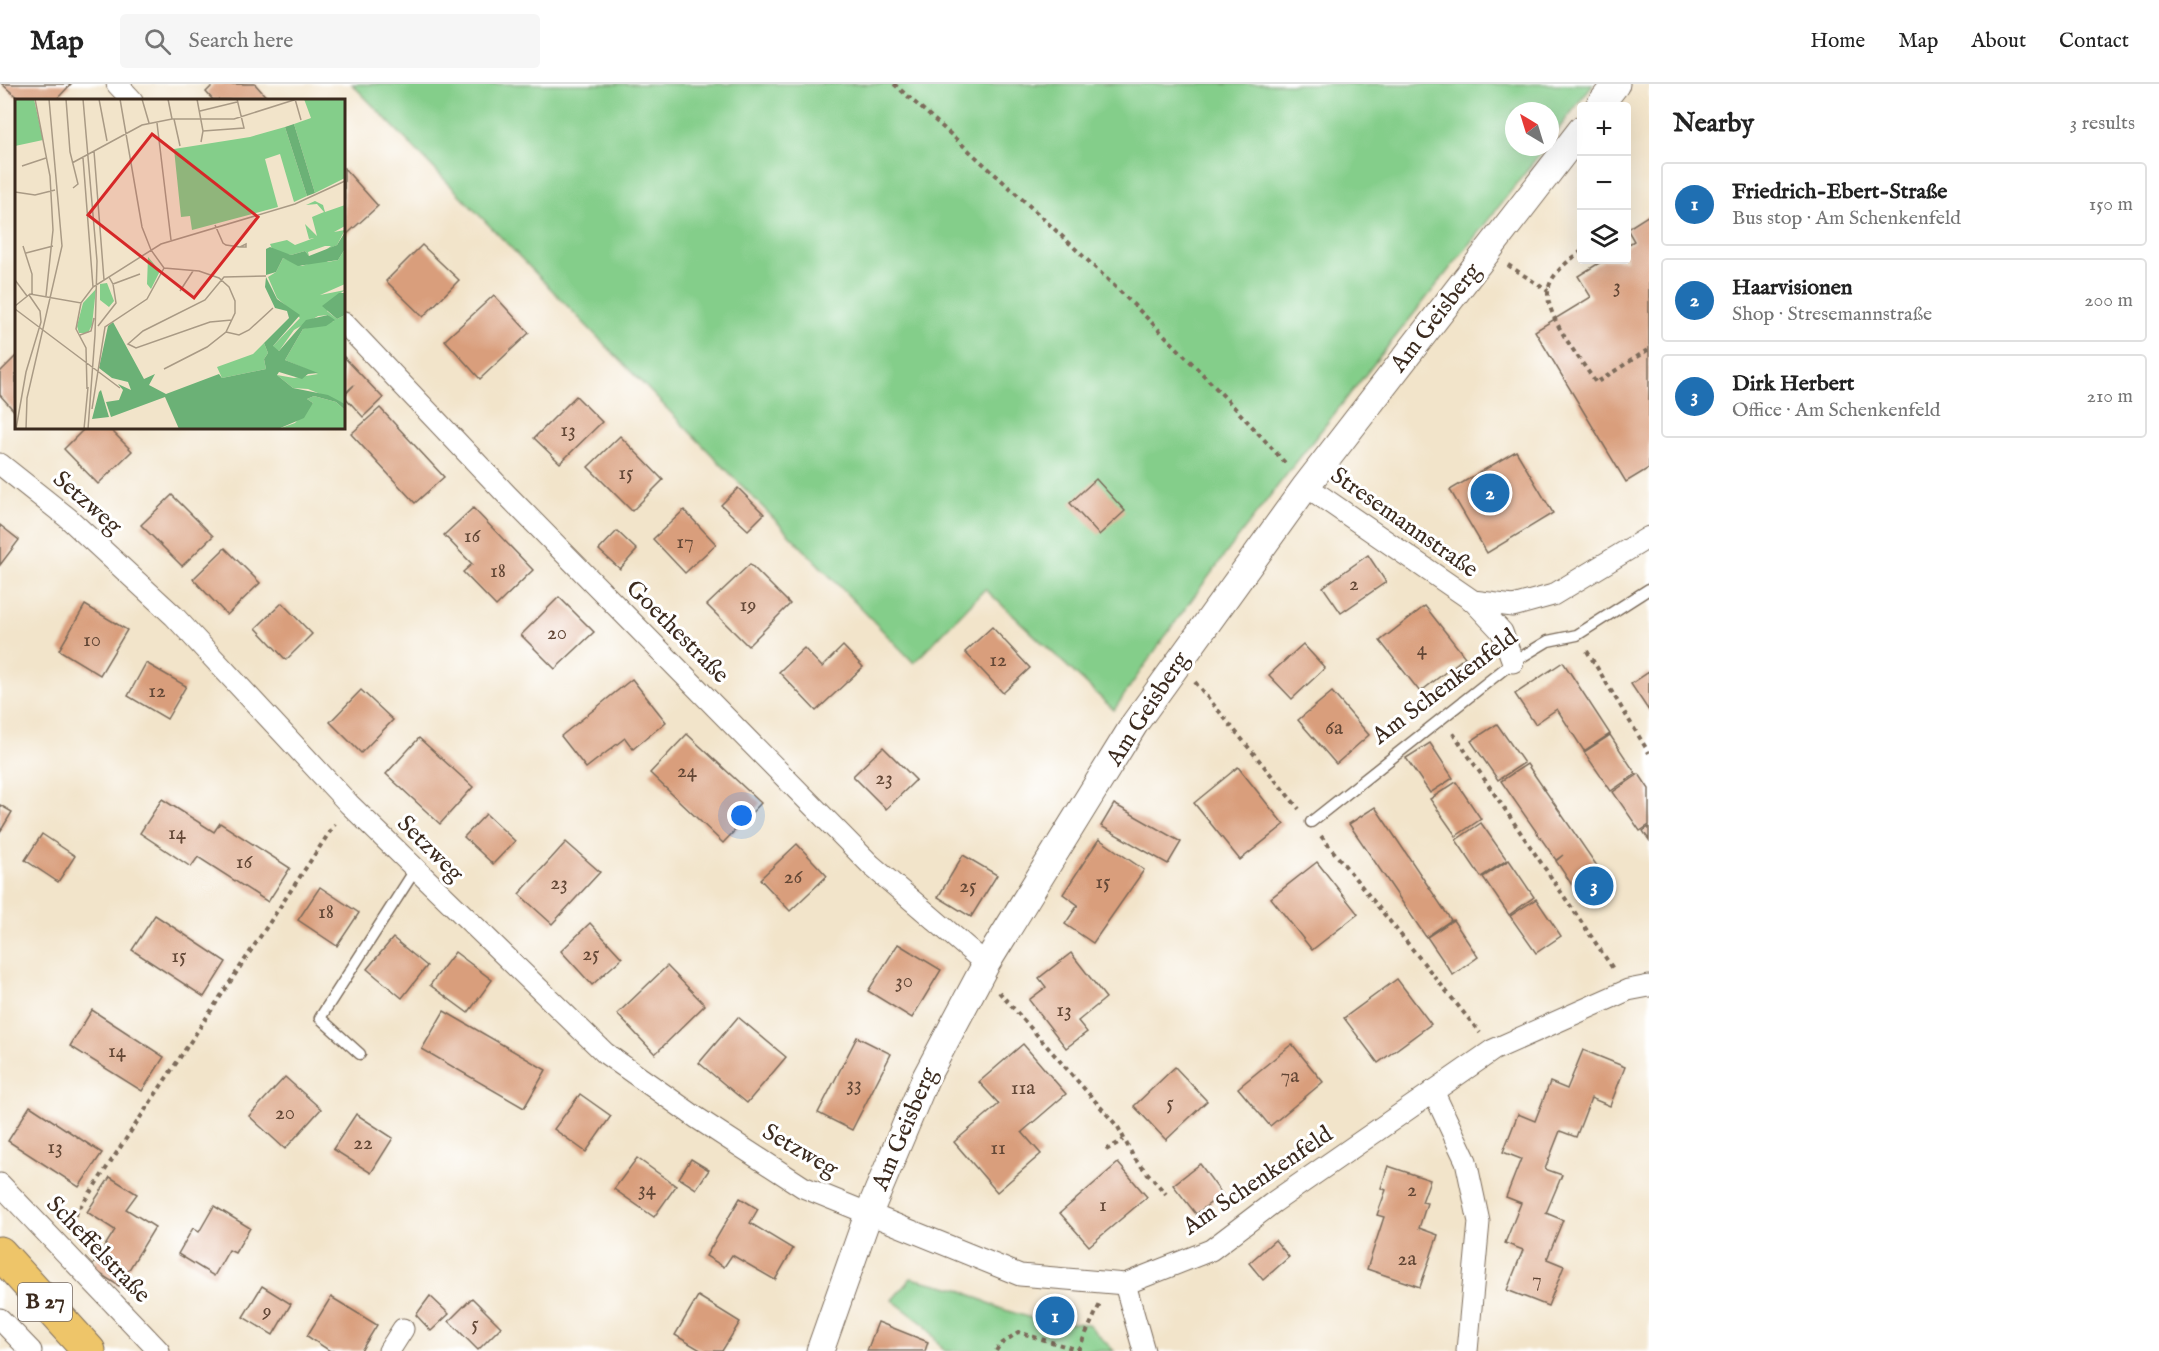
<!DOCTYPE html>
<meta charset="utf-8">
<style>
body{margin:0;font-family:"IM FELL English",serif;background:#f6f6f6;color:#222}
.controls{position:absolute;right:18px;top:18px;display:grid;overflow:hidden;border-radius:6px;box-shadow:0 6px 24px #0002}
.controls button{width:54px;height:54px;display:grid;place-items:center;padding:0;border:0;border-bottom:2px solid #e0e0e0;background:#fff;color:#222;font:30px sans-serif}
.compass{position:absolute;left:1505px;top:18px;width:54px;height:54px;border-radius:50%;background:#fff;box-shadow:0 6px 24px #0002;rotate:322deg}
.you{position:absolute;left:742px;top:732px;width:21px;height:21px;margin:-15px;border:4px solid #fff;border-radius:50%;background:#1a73e8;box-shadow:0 0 0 9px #1a73e833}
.badge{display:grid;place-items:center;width:39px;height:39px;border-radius:50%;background:#1f6fb2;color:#fff;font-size:20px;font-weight:700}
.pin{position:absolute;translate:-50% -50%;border:3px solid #fff;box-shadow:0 2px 6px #0006}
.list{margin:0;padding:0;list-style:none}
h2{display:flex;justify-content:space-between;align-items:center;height:78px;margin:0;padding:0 24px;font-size:26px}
h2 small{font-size:20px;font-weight:400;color:#767676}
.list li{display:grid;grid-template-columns:39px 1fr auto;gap:18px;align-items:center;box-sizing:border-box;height:84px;margin:0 12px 12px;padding:0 12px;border:2px solid #e0e0e0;border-radius:6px}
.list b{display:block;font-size:22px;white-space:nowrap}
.list p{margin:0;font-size:20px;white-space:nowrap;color:#767676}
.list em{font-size:20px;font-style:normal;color:#767676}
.icon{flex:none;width:33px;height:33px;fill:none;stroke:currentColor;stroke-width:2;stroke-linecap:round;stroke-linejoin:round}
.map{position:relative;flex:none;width:1649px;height:1267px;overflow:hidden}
header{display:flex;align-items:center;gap:36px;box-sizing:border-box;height:84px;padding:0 30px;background:#fff;border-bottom:2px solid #e0e0e0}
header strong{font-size:28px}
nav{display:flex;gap:33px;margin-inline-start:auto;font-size:21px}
.search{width:420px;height:54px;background:#f6f6f6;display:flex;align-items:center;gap:15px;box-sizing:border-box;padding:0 21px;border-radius:6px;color:#767676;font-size:22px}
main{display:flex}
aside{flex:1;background:#fff}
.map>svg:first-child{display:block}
.green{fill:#84ce8a;stroke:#607c54;stroke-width:1.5}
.building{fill:#d99e7c}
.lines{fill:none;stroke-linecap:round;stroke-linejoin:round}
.service-casing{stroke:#7b6b5a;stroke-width:13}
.minor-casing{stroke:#7b6b5a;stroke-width:23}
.tertiary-casing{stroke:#7b6b5a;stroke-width:29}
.primary-casing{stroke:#7b6b5a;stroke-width:35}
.path{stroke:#7b6b5a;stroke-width:4;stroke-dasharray:4.5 4.5;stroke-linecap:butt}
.service{stroke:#fff;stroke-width:10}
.minor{stroke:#fff;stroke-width:21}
.tertiary{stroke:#fff;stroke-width:27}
.primary{stroke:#eec569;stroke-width:33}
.labels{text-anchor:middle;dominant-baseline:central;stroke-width:6;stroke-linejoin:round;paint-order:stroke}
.number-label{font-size:21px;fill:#624736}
.shield{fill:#fff;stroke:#766a62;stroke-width:1.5}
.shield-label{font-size:22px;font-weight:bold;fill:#3b2a1e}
.street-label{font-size:24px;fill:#3b2a1e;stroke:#fff}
.inset-road{fill:none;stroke:#a99a85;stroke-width:1.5}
.view{fill:#d62828;fill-opacity:0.15;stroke:#d62828;stroke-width:3}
.inset-edge{fill:none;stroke:#3b2a1e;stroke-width:3}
</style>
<header>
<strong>Map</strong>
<div class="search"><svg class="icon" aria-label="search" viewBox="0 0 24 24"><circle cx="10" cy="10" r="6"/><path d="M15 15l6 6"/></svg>Search here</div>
<nav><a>Home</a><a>Map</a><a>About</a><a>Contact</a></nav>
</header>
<main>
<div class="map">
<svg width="1649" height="1267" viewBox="0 0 1649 1267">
<rect width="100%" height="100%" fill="#fff"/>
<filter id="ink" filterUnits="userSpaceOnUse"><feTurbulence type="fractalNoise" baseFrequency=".0167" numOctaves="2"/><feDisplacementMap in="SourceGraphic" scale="12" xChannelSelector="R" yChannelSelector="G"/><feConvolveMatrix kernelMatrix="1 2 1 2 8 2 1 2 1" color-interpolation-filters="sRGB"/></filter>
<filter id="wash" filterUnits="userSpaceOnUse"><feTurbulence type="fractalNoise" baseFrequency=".008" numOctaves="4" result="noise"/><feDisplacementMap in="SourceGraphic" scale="24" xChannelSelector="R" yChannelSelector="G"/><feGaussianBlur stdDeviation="1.35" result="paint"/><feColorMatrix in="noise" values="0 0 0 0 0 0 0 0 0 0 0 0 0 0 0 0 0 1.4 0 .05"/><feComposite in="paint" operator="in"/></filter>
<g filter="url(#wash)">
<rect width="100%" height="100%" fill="#f2e4ca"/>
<g class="green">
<path d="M 352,0 L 1593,0 L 1550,56 L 1550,27 L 1514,27 L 1514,63 L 1545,63 C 1401,251 1246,430 1114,626 L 985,505 L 914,579 Z"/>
<polygon points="911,1194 959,1205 999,1224 1040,1237 1088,1240 1114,1267 944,1267 925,1241 892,1216"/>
</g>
<g id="blocks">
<g class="building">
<polygon points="2,0 71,0 56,16 20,16"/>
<polygon points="214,0 255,0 269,16 213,16 206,8"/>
<polygon points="344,84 378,122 345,152 344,151"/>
<polygon points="1649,131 1649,384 1626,398 1535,247 1591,213 1578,192 1604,176 1626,176 1626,162 1634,157 1627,145"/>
<polygon points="422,161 459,196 423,233 386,197"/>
<polygon points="494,211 529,249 480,295 445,256"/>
<polygon points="16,272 16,329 0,311 0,288"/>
<polygon points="344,273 383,314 363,333 344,312 354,301 344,310"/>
<polygon points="576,312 602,338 560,379 534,354"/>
<polygon points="380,324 444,393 415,419 351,350"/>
<polygon points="85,344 109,344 132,367 98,400 64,365"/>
<polygon points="620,352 663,396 632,427 588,383"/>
<polygon points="1516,367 1553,429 1487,469 1450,406"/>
<polygon points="1096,395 1125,427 1099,451 1070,419"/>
<polygon points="738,404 764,430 748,446 721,421"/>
<polygon points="172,411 213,452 182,482 141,441"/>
<polygon points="473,424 533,486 496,522 463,488 472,480 444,451"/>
<polygon points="684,426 716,460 685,489 653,455"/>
<polygon points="0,441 19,456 0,481"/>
<polygon points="617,447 637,466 620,485 599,466"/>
<polygon points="225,464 260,499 227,531 193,495"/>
<polygon points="1368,471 1386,498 1341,529 1323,503"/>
<polygon points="750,480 790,520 748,562 707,521"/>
<polygon points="559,513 594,548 555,585 521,551"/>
<polygon points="282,519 312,550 286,576 256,544"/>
<polygon points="85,521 127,546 100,591 59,566"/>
<polygon points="1425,522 1465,573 1420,608 1380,557"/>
<polygon points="992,543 1030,584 1003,609 965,568"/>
<polygon points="1303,560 1325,584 1292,615 1269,591"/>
<polygon points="843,562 863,583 816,627 779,588 804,564 822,583"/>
<polygon points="1563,578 1610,650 1584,667 1557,625 1535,640 1515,610"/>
<polygon points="146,579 186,602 167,635 128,612"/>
<polygon points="1649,588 1649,627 1631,600"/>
<polygon points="632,595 666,638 633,665 625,654 586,684 561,652"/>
<polygon points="361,606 393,636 361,669 330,638"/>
<polygon points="1332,608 1369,651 1336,680 1298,636"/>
<polygon points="1497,640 1524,679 1498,696 1471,657"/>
<polygon points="687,650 761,719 723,759 650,689"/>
<polygon points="1610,651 1636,690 1611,707 1584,668"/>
<polygon points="419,654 473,703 440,740 386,690"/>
<polygon points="1430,659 1453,694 1430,709 1406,674"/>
<polygon points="883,663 916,696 886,725 853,692"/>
<polygon points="1527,680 1608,798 1582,816 1556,777 1563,771 1556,776 1501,697"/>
<polygon points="1238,683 1284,741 1240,776 1194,719"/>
<polygon points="1639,690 1649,705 1649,741 1640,747 1613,708"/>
<polygon points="1456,698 1481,735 1456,752 1430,715"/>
<polygon points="162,715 214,748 220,739 290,784 268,818 198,773 191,783 140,749"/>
<polygon points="1114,720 1181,758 1168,780 1101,742"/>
<polygon points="0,721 12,728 0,748"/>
<polygon points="1375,723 1451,836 1426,853 1349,740"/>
<polygon points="486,730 515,757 493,780 464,753"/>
<polygon points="1481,739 1507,776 1481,793 1456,756"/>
<polygon points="1649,743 1649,756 1643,747"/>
<polygon points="42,750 75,772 58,798 25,776"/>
<polygon points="1099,755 1144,786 1093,859 1065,840 1078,821 1063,810"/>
<polygon points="566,758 600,788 552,840 519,810"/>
<polygon points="797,760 827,792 790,827 760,795"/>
<polygon points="963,771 997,791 971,833 938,813"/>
<polygon points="1509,776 1534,813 1509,831 1483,793"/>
<polygon points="1317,778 1358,830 1312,866 1271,814"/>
<polygon points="320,803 359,829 337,862 298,836"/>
<polygon points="1536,815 1561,852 1536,869 1510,832"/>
<polygon points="155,831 226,878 204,913 132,866"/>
<polygon points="1453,836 1478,873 1453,891 1427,853"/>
<polygon points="590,839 622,874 592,901 561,867"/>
<polygon points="393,854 427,882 402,914 367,885"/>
<polygon points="898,860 941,886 912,934 868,907"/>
<polygon points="455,868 492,896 468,929 430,901"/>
<polygon points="1071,869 1106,914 1078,937 1087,948 1066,964 1029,916 1046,903 1039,894"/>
<polygon points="667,882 705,921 655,970 617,930"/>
<polygon points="1397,895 1431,940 1378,979 1344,934"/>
<polygon points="92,926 164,973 142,1007 70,962"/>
<polygon points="444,927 546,986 524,1024 422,965"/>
<polygon points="738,933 786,973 747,1019 699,979"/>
<polygon points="857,953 891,970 852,1046 818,1029"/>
<polygon points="1023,960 1066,1010 1022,1048 1041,1070 997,1108 954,1058 999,1020 979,998"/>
<polygon points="1292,960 1323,998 1270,1042 1238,1004"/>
<polygon points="1583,966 1625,983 1610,1022 1591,1014 1576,1053 1560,1047 1545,1085 1562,1091 1546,1129 1563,1136 1547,1175 1564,1182 1548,1222 1507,1206 1523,1166 1505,1159 1521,1119 1506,1113 1521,1075 1503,1068 1518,1030 1535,1037 1550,998 1567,1005"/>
<polygon points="1175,983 1207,1017 1166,1056 1134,1022"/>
<polygon points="285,993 321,1025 285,1065 249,1032"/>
<polygon points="580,1010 611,1032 586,1068 554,1045"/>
<polygon points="30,1022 102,1069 79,1103 8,1057"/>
<polygon points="356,1030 393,1054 371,1089 333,1065"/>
<polygon points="637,1074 676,1102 654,1133 614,1105"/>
<polygon points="691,1075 709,1086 696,1105 679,1094"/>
<polygon points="1118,1079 1147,1113 1089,1162 1060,1129"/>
<polygon points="1200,1080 1222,1110 1196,1130 1173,1101"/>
<polygon points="1388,1082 1430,1096 1422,1118 1427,1119 1419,1144 1438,1151 1420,1203 1367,1185 1384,1133 1377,1131 1386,1106 1381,1104"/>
<polygon points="110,1093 137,1110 126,1125 155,1143 119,1202 91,1184 115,1146 87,1128"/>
<polygon points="740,1114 758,1125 750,1139 793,1165 775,1196 732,1171 724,1183 706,1172"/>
<polygon points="214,1122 250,1144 235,1169 229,1166 214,1192 178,1170 193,1144 199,1148"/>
<polygon points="1275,1156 1289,1173 1263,1196 1249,1179"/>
<polygon points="262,1202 291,1220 273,1251 243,1233"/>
<polygon points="430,1212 449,1230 431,1247 416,1231"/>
<polygon points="698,1212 740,1238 722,1267 702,1267 675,1251"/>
<polygon points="331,1213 377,1241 361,1267 330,1267 307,1252"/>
<polygon points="472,1214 501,1243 478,1266 449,1237"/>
<polygon points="878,1238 928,1258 925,1267 867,1267"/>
</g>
</g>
</g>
<g filter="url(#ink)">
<use href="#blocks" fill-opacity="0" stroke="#7b6b5a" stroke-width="1.5"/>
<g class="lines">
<g class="service-casing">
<g id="service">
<polyline points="1311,738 1513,578 1548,557 1577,551 1649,505"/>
<polyline points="360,970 320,934 415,786"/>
</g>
</g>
<g class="minor-casing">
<g id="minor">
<polyline points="117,0 132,16"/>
<polyline points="344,239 507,411 871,781 986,880"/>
<polyline points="0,380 68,434 174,532 349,720 605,969 697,1034 803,1103 1020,1191 1125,1200 1211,1166 1274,1118 1493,966 1628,906 1649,902"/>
<polyline points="1306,402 1473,517 1513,522 1553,511 1649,453"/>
<polyline points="1473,517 1502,548 1513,578"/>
<polyline points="1433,1007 1466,1077 1479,1138 1467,1267"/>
<polyline points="0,1100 159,1267"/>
<polyline points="1125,1200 1144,1267"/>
<polyline points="0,1235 31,1267"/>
<polyline points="389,1267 403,1245"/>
</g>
</g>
<g class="tertiary-casing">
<g id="tertiary">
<polyline points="1599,22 1616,0"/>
<polyline points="820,1267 868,1131 926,993 986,880 1135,639 1306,402 1582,45"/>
</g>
</g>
<g class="primary-casing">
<polyline id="primary" points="0,1169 89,1267"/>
</g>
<g class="path">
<path d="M 894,0 C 1031,121 1166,245 1287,381"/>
<path d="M 1582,167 C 1569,176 1548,192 1548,209 C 1547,235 1582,277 1596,299 L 1649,265"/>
<polyline points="1508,181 1548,207"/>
<polyline points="1587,567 1649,669"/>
<polyline points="1195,598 1299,725"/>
<polyline points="1453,649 1614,886"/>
<polyline points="1321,752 1480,949"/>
<polyline points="999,908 1118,1043 1134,1074 1166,1110"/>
<polyline points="1106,1066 1123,1056"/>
<polyline points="70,1139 335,740"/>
<polyline points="1078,1266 1100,1220"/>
<polyline points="996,1267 1000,1261 1018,1248 1081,1267"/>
</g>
<use href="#service" class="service"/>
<use href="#minor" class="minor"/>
<use href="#tertiary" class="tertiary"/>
<use href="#primary" class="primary"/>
</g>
</g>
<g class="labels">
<g class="number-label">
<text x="1617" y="202">3</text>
<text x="568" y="346">13</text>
<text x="626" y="389">15</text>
<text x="472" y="452">16</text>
<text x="685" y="458">17</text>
<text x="498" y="487">18</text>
<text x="1354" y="500">2</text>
<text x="748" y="521">19</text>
<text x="557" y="549">20</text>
<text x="92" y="556">10</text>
<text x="1422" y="565">4</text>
<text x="998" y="576">12</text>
<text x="157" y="607">12</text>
<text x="1334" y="644">6a</text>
<text x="687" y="687">24</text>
<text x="884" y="694">23</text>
<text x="177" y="749">14</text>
<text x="244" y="778">16</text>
<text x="793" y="793">26</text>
<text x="1103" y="798">15</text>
<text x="559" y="799">23</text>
<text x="968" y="802">25</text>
<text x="326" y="828">18</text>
<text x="591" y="870">25</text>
<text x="179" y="872">15</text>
<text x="904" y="897">30</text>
<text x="1064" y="926">13</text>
<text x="117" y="967">14</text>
<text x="1290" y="992">7a</text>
<text x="854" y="1000">33</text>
<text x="1023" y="1004">11a</text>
<text x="1170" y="1019">5</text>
<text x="285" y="1029">20</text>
<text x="363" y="1059">22</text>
<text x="55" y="1063">13</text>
<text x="998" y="1064">11</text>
<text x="647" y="1105">34</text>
<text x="1412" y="1106">2</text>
<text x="1103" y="1121">1</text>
<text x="1407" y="1175">2a</text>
<text x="1537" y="1196">7</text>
<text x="267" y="1227">9</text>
<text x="475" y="1240">5</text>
</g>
<rect class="shield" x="18" y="1199" width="54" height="38" rx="4.5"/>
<g class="shield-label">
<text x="45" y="1218">B 27</text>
</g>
<g class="street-label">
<text transform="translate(1436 234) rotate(-52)">Am Geisberg</text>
<text transform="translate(87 419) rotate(41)">Setzweg</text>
<text transform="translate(1404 439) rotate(35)">Stresemannstraße</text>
<text transform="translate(677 548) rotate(45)">Goethestraße</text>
<text transform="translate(1445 603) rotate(-37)">Am Schenkenfeld</text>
<text transform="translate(1148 625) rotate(-57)">Am Geisberg</text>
<text transform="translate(430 765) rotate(45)">Setzweg</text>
<text transform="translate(905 1045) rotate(-67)">Am Geisberg</text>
<text transform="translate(800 1067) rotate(30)">Setzweg</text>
<text transform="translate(1258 1097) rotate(-34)">Am Schenkenfeld</text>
<text transform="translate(98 1166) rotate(46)">Scheffelstraße</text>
</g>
</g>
<g transform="translate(15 15)">
<rect width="330" height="330" fill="#f2e4ca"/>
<path d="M 0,0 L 19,0 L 28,41 L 0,47 ZM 289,0 L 330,0 L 330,79 L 300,94 L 279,25 L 296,19 ZM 270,28 L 292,97 L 279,103 L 265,55 L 250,60 L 263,108 L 177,131 L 175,117 L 166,118 L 159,50 L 235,38 ZM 300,102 L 308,106 L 310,113 L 330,106 L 330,127 L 319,133 L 330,131 L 322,146 L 311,151 L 316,147 L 310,147 L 293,153 L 294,157 L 290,152 L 276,156 L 258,152 L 255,145 L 272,141 L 280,146 L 299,139 L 294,140 L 290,125 L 302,137 L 297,118 L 309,113 L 302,105 L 291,106 ZM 330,150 L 330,185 L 305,196 L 330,191 L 319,199 L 312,212 L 322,220 L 330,216 L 330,305 L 293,290 L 278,289 L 262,276 L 279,279 L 303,275 L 270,261 L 288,230 L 319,222 L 313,216 L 303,217 L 279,231 L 264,252 L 257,248 L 285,219 L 262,199 L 253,178 L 261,173 L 268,159 L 287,167 L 308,160 L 313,163 L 323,161 ZM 133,158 L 145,172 L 136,190 L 132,185 ZM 92,184 L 99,202 L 94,208 L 85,201 L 85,185 ZM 81,190 L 77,226 L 73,234 L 64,234 L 62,227 L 68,204 ZM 249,244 L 253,254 L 249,260 L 251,270 L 207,279 L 202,268 L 238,255 ZM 299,297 L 321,303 L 330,311 L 330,330 L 263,330 L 280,324 L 298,304 L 292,300 Z" fill="#84ce8a"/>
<path d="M 279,25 L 300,94 L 292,97 L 270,28 ZM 330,133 L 330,150 L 323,161 L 283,167 L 268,159 L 261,173 L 251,176 L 251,150 L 255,148 L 276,156 L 290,152 L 294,157 L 322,146 ZM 251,178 L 262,200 L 285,216 L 258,247 L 264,252 L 291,221 L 313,216 L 320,221 L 311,227 L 288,230 L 270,261 L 303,274 L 293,275 L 287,280 L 264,273 L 262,276 L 278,289 L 313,296 L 330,305 L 330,311 L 321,303 L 299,297 L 292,300 L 298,304 L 289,319 L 263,330 L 164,330 L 150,298 L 96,318 L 91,303 L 104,301 L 108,291 L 103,285 L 116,291 L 113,283 L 97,279 L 84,269 L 93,227 L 98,223 L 129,280 L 140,275 L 134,286 L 151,295 L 204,275 L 207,279 L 251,270 L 249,260 L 253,254 L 249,244 L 274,219 L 272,212 L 260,209 L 250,188 ZM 324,194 L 330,194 L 330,216 L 322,220 L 307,207 ZM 86,291 L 94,318 L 77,320 L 84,293 Z" fill="#6bb176"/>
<path class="inset-road" d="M 20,0 L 35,77 L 38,131 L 31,197M 51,0 L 55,53 L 63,85 L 58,89M 68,0 L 82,162 L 80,236M 84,0 L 92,42M 105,0 L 127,128 L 136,151 L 149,169 L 184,172 L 204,179 L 214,188 L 220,202 L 220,214 L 211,233 L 192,248 L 149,270M 127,0 L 134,24M 153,0 L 157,20M 182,0 L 188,32 L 186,43M 280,0 L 286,21M 185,12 L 222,3M 159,20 L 165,47M 142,24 L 156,141M 188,32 L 229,29 L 222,0M 79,52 L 89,181M 68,59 L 78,188M 57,64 L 127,26 L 157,20 L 219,20 L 282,0M 7,67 L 31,59M 0,93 L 20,96 L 40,91M 200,126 L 208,144 L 211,146 L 225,148 L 231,148 L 231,145 L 225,148M 8,147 L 17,175 L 17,195M 11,154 L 38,147M 94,178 L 98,185 L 125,175M 0,181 L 12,197M 165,192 L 178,172M 66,204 L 61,230 L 71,249 L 72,290M 0,207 L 15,195 L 66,204 L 78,188 L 146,145 L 280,105 L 330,82M 0,210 L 105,289M 217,221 L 195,223 L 121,249 L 113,245 L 128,232 L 190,201 L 209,178 L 251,177M 83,227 L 101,204 L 98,185M 211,233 L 224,236 L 234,231 L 258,209M 65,236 L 76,232 L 79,219M 77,310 L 90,228 L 132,200 L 149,169M 1,330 L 11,273 L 26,223 L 25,212 L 14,196M 11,330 L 12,299 L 47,147 L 34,0M 69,330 L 73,288M 73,330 L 80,236"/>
<path class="view" d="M 137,35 L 243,118 L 179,199 L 73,116 Z"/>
<rect width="330" height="330" class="inset-edge"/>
</g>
</svg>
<div class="controls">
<button>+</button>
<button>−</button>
<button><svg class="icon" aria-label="layers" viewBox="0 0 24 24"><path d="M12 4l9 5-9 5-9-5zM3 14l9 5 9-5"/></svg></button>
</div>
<svg class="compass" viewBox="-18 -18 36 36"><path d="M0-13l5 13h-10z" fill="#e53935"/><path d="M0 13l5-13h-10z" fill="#767676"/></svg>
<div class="you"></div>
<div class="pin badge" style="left:1055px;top:1232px">1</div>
<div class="pin badge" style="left:1490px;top:409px">2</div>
<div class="pin badge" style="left:1594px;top:802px">3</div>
</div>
<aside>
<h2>Nearby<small>3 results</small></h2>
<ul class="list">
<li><span class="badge">1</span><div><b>Friedrich-Ebert-Straße</b><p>Bus stop · Am Schenkenfeld</p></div><em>150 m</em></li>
<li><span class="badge">2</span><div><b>Haarvisionen</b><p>Shop · Stresemannstraße</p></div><em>200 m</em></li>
<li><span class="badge">3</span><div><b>Dirk Herbert</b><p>Office · Am Schenkenfeld</p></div><em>210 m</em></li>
</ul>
</aside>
</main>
